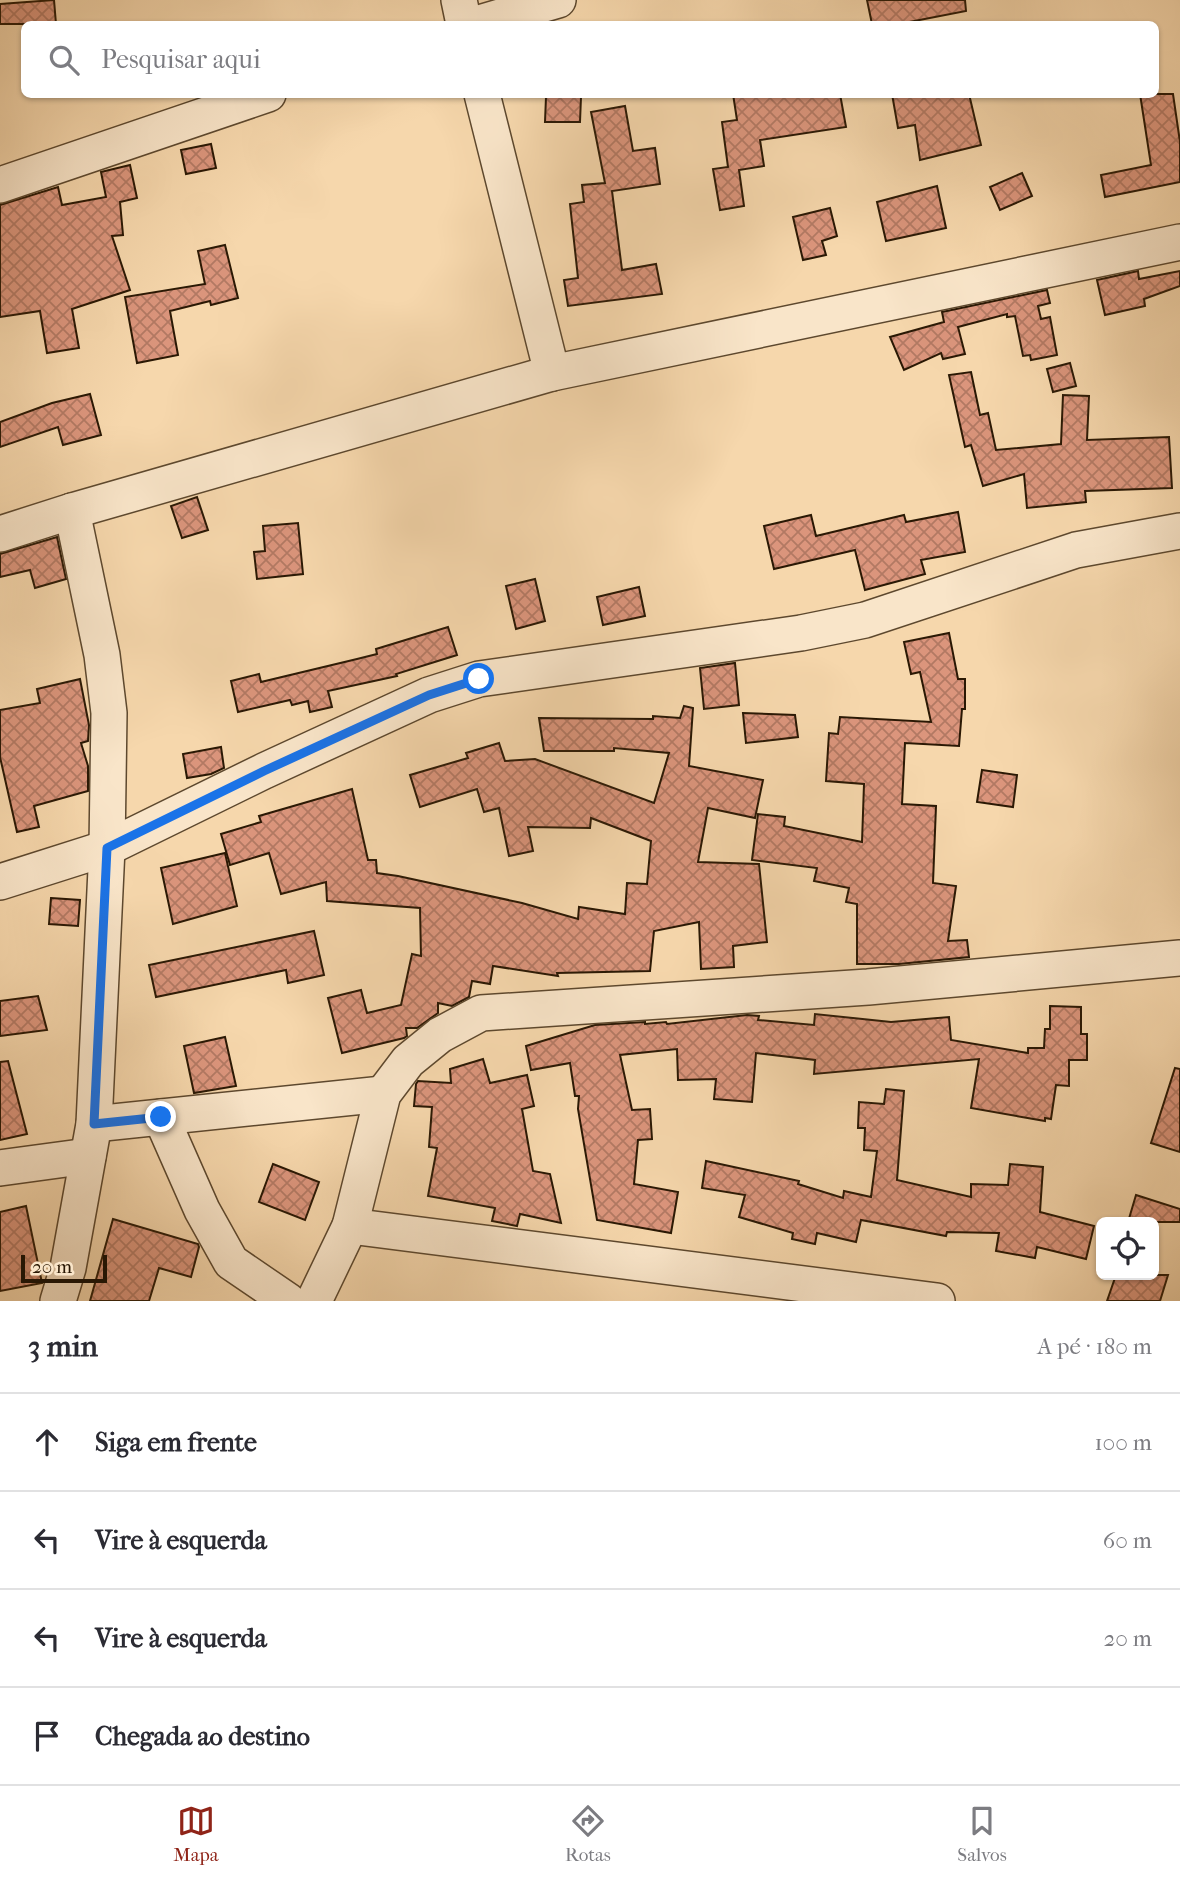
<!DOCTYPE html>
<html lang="pt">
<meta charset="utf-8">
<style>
body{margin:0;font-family:"IM FELL French Canon",serif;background:#f2f2f3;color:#2b2b33}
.controls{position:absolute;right:21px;bottom:21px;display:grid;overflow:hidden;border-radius:10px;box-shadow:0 2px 5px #0004}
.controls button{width:63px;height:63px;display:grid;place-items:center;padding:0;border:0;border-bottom:2px solid #e1e1e2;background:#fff;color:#2b2b33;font:35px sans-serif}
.scale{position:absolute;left:21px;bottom:18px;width:86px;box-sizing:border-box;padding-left:7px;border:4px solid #2a1804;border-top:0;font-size:19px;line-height:24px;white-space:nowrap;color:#2a1804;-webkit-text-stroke:5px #f9e5c9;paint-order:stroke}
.stop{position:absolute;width:21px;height:21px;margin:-16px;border:5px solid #1a73e8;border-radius:50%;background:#fff}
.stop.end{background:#1a73e8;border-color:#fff;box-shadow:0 2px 7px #0008}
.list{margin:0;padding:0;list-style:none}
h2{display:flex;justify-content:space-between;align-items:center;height:91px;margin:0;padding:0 28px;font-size:30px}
h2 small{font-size:23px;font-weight:400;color:#7c7c81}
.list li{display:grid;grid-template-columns:46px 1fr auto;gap:21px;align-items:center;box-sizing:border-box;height:98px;padding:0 28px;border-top:2px solid #e1e1e2}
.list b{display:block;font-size:26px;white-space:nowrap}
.list em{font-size:23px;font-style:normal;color:#7c7c81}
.icon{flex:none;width:38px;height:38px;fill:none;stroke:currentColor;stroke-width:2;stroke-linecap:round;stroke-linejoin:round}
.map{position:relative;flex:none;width:1180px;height:1301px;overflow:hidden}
.search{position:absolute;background:#fff;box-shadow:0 2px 5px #0004;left:21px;right:21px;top:21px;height:77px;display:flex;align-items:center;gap:18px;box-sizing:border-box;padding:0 24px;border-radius:10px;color:#7c7c81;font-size:26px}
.sheet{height:483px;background:#fff}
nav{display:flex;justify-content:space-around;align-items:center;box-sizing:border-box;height:98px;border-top:2px solid #e1e1e2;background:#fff;font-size:19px;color:#7c7c81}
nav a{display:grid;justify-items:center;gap:4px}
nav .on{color:#8f2418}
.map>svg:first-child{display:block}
.building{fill:url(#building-cross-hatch);stroke:#2a1804;stroke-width:2}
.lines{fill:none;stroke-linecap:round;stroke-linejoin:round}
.street-casing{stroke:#5d482e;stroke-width:38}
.street{stroke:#f9e5c9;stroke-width:35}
.route{stroke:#1a73e8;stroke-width:9}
</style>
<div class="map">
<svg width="1180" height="1301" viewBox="0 0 1180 1301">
<defs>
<pattern id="building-cross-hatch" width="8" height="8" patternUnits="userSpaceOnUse" patternTransform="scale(1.75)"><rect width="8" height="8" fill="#db957c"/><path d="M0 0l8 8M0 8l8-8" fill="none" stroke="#b27963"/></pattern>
</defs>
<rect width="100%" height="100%" fill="#f6d7ac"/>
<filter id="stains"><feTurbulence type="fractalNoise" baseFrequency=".00286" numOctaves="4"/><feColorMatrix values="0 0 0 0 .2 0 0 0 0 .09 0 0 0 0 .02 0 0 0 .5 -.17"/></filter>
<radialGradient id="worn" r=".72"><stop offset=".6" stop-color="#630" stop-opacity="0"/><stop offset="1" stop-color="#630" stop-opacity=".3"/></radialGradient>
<g class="building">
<polygon points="54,0 56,24 0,24 0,4"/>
<polygon points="867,0 965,0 966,11 899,24 872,24"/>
<polygon points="733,94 840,94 846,127 760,140 764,166 739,170 744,206 720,210 713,169 728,167 722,122 737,120"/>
<polygon points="892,94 969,94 981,145 920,160 915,125 898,128"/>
<polygon points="1140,94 1173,94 1180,142 1180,182 1105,197 1101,175 1151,165"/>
<polygon points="546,97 581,97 580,122 545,122"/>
<polygon points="625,106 633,151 655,148 660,184 612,191 622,270 656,264 662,294 568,306 564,280 578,278 570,204 584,202 582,185 605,183 591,112"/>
<polygon points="211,144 216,168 186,174 181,150"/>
<polygon points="130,165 137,198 120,202 123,235 112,236 130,290 72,309 79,348 47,353 40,311 0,317 0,205 58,187 62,205 106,197 101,172"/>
<polygon points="1022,173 1032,196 1000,210 990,187"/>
<polygon points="937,186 946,228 886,241 877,202"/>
<polygon points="830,208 837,236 822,241 826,255 803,260 793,217"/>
<polygon points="225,245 238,298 211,305 210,301 170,311 178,355 137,363 125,297 205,284 198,251"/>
<polygon points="1138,271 1139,279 1180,271 1180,286 1144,299 1145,306 1105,315 1097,280"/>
<polygon points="1047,290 1050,303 1038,306 1041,319 1050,317 1057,355 1031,360 1030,355 1023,356 1015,316 1007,317 1007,314 958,327 965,354 943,359 941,353 904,370 890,337 944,322 942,312"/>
<polygon points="1070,363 1076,386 1053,392 1047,369"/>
<polygon points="971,372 980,415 988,413 996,450 1061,444 1063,395 1089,396 1087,440 1169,437 1172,488 1085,491 1086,502 1027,508 1024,474 983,486 971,445 965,447 949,375"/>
<polygon points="90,394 101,435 63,445 58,427 0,447 0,422 52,403"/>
<polygon points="197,497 208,530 182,538 171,506"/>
<polygon points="958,512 965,552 921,560 925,574 865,590 855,550 774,569 764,526 811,515 816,536 904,515 906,522"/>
<polygon points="298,523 303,574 257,579 254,552 265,551 263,526"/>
<polygon points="57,537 66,579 35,588 30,570 0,577 0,554"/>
<polygon points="535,579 545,621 516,629 506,586"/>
<polygon points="639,587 645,616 603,625 597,597"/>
<polygon points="448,627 457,655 396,674 397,676 328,691 332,707 310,712 308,701 292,705 290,700 238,712 231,681 259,674 261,682 357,659 377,654 376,649"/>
<polygon points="949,633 958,679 965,679 965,709 962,709 959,746 905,743 902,804 936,806 933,883 956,886 948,941 967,940 969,957 899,964 857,964 857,904 846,902 849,888 814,881 817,868 752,860 758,814 785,817 784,826 862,842 864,784 826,781 829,733 838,734 840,717 931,722 920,672 911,674 904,642"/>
<polygon points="735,663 739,705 704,709 700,668"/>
<polygon points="80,679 89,725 88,741 81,743 88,766 88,791 34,806 39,827 17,832 0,757 0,710 40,703 37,689"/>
<polygon points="684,706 693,708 689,766 763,780 755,818 708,808 698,862 759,864 767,942 733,946 734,967 701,969 699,922 654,931 650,971 557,973 558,976 493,966 490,984 472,981 469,997 452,1006 438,1003 438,1013 417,1028 406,1028 407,1036 404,1038 342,1053 328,998 361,990 367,1013 401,1005 412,954 421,956 420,908 327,901 326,882 281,894 269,853 230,865 221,834 261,822 259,816 352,789 368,860 376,860 377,873 398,876 522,903 578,919 579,907 625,914 627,883 647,884 651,841 591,818 590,828 528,827 533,851 509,856 499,808 484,812 477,789 420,807 410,775 468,758 466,753 499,743 505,761 535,759 654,803 669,753 614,748 614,751 544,751 539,718 653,719 653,716 680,718"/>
<polygon points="743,713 795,715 798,737 746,743"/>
<polygon points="221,747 224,768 211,774 187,778 183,754"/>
<polygon points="982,770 1017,775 1013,807 977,802"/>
<polygon points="225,853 237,906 173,924 161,868"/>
<polygon points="51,898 80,900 78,926 49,924"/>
<polygon points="314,931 324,975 288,983 286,970 156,997 149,965"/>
<polygon points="38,996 47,1030 0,1036 0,1001"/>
<polygon points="1050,1006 1081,1007 1081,1034 1087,1034 1087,1060 1069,1060 1069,1086 1056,1085 1051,1119 1045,1118 1045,1121 971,1108 979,1059 814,1074 815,1060 756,1053 752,1102 714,1099 716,1079 678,1080 677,1049 620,1055 632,1110 650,1109 652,1139 638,1140 634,1184 678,1192 671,1233 597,1220 578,1109 579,1096 575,1096 570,1063 531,1070 526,1046 595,1025 645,1022 645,1024 666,1022 667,1024 747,1015 759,1016 758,1020 814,1025 815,1014 891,1022 949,1017 951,1040 1028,1053 1028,1048 1044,1048 1045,1029 1050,1029"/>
<polygon points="225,1037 236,1086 194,1093 184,1046"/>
<polygon points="483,1059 490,1083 527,1075 534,1106 522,1109 533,1171 550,1174 561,1223 520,1214 517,1226 492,1221 495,1208 428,1196 437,1148 429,1147 432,1107 414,1106 416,1084 418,1081 451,1083 450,1069"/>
<polygon points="8,1061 27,1134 0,1140 0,1062"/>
<polygon points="1175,1068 1180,1069 1180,1152 1151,1143"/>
<polygon points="886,1089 904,1091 897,1180 971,1197 971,1184 1008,1185 1010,1164 1043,1167 1040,1212 1094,1226 1086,1259 1037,1247 1035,1258 996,1251 999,1233 947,1232 946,1236 861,1220 856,1242 817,1233 815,1244 792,1239 793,1233 739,1217 745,1195 702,1188 706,1161 799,1181 798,1184 843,1198 844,1191 871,1197 877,1151 864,1150 865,1128 858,1128 859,1102 884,1104"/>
<polygon points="273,1164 319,1182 305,1220 259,1202"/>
<polygon points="1136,1195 1180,1209 1180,1222 1128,1222"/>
<polygon points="26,1206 42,1283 0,1291 0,1212"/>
<polygon points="113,1219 198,1244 199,1247 191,1277 159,1268 149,1301 90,1301"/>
<polygon points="1116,1275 1168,1275 1160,1301 1107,1301"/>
</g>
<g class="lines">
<g class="street-casing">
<g id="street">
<polyline points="459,0 464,24"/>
<polyline points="476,24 558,0"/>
<polyline points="482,94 552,373"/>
<polyline points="0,185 268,94"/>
<polyline points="0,534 72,511 552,373 1180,242"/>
<polyline points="0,882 107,848 264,771 429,695 479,679 801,633 865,620 1076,550 1180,531"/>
<polyline points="161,1117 202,1210 231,1262 288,1301"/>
<polyline points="94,1124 383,1094"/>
<polyline points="0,1168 88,1156"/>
<polyline points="350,1226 937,1301"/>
<polyline points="58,1301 68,1268 94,1124 107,848 109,713 102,655 72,511"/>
<polyline points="314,1301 350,1226 383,1094 408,1061 440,1035 481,1013 868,987 1180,958"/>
</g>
</g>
<use href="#street" class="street"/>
</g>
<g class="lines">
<polyline class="route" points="161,1117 94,1124 107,848 264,771 429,695 479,679"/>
</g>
<rect width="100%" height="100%" filter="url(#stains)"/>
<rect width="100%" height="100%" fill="url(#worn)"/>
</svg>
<div class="controls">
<button><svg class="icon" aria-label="locate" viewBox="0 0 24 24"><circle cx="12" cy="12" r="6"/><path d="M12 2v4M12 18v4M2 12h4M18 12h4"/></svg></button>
</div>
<div class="scale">20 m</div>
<div class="stop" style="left:479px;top:679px"></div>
<div class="stop end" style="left:161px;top:1117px"></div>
<div class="search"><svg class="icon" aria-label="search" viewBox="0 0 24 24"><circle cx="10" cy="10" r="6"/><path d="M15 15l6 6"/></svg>Pesquisar aqui</div>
</div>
<section class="sheet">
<h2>3 min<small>A pé · 180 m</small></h2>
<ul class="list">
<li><svg class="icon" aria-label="ahead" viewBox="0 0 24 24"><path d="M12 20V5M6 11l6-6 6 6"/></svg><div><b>Siga em frente</b></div><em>100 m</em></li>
<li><svg class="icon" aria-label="left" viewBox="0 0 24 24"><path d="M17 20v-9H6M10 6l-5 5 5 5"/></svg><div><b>Vire à esquerda</b></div><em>60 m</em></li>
<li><svg class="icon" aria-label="left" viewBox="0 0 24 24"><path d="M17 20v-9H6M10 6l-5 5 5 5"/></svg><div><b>Vire à esquerda</b></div><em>20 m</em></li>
<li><svg class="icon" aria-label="arrive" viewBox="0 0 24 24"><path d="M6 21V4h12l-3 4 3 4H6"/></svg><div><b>Chegada ao destino</b></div></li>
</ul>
</section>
<nav>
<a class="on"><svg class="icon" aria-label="map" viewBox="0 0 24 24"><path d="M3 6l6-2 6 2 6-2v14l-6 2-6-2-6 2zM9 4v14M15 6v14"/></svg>Mapa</a>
<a><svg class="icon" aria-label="directions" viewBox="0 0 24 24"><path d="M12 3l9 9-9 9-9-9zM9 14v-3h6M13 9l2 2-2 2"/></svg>Rotas</a>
<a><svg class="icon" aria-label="saved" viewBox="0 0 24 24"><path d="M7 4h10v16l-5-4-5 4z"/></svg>Salvos</a>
</nav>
